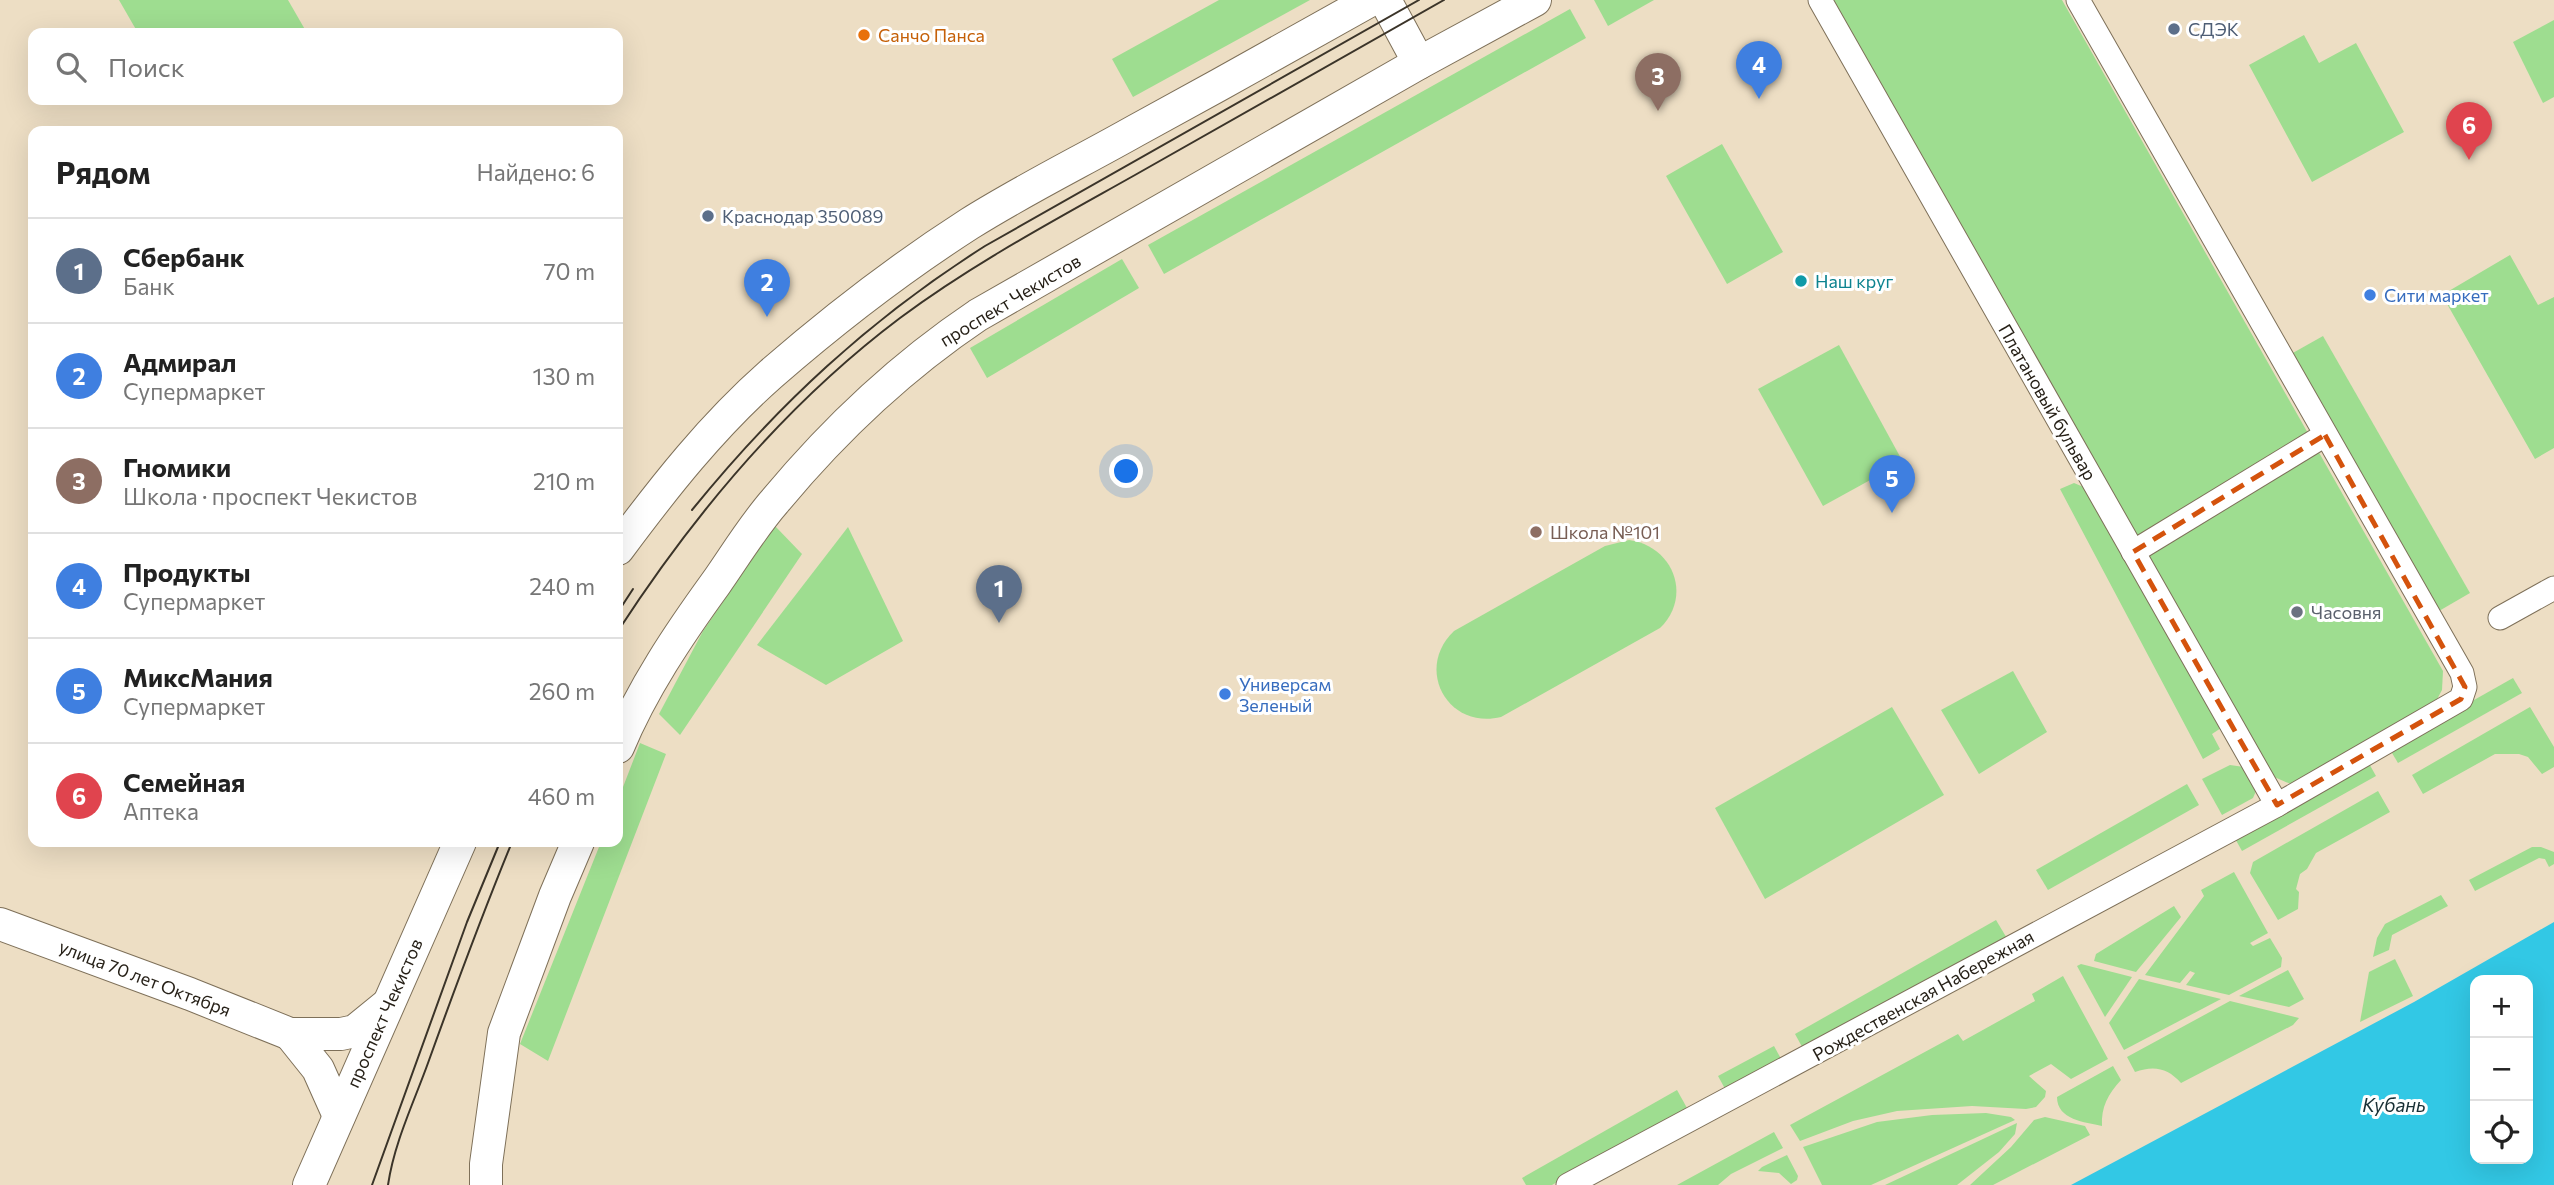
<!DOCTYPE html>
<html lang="ru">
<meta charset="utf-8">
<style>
body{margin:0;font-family:Commissioner,sans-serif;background:#f6f6f6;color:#222}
.controls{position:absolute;right:21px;bottom:21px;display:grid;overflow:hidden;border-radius:14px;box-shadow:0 7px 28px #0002}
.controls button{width:63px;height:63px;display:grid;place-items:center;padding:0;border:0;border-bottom:2px solid #e0e0e0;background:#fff;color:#222;font:35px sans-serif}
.you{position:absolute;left:1127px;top:472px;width:24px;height:24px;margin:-18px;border:5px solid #fff;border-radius:50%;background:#1a73e8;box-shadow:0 0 0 10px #1a73e833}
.badge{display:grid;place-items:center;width:46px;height:46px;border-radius:50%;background:#2563eb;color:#fff;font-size:23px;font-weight:700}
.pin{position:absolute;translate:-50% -58px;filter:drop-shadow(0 2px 4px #0008)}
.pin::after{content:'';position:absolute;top:37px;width:24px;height:21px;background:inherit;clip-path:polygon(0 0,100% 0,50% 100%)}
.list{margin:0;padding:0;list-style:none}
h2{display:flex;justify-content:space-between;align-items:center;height:91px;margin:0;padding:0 28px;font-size:30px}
h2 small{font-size:23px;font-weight:400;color:#767676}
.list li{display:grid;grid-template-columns:46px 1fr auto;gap:21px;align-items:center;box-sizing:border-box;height:105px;padding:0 28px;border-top:2px solid #e0e0e0}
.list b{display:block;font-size:26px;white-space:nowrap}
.list p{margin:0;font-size:23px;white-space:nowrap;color:#767676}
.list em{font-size:23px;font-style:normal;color:#767676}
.icon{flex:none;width:38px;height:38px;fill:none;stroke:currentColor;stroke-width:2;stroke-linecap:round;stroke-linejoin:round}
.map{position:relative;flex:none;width:2554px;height:1185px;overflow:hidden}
.search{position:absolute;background:#fff;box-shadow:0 7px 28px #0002;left:28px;top:28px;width:595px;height:77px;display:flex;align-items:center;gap:18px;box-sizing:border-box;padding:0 24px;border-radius:14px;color:#767676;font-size:26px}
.panel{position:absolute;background:#fff;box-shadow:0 7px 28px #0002;left:28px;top:126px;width:595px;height:721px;border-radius:14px}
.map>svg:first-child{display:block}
.green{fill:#9edd90}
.water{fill:#32c8e5;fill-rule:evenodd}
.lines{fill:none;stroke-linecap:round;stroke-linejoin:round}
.street-casing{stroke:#7e7059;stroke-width:25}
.secondary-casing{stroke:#7e7059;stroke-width:34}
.street{stroke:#fff;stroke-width:23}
.secondary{stroke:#fff;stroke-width:32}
.tram{stroke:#3b3429;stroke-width:2}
.marked{fill:none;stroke:#d4530d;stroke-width:5;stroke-dasharray:14 9;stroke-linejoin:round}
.service-dot{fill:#5c6f8a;stroke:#fff;stroke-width:2.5}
.food-dot{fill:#e8710a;stroke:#fff;stroke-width:2.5}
.culture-dot{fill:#0f9aa8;stroke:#fff;stroke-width:2.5}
.shop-dot{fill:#3f7fe0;stroke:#fff;stroke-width:2.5}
.education-dot{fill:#8d6e63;stroke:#fff;stroke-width:2.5}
.worship-dot{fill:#6b7280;stroke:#fff;stroke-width:2.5}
.labels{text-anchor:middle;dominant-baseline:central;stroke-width:6;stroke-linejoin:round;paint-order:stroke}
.service-label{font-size:18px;fill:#4e5e75;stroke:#fff;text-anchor:start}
.food-label{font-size:18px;fill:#c56008;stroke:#fff;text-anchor:start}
.culture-label{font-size:18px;fill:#0d838f;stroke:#fff;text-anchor:start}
.shop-label{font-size:18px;fill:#366cbe;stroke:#fff;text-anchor:start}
.street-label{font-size:18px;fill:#241e15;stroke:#fff}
.education-label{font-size:18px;fill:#785e54;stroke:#fff;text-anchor:start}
.worship-label{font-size:18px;fill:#5b616d;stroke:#fff;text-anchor:start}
.water-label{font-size:19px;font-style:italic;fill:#182f35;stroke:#fff}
</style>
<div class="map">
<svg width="2554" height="1185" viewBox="0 0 2554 1185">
<rect width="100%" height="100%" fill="#eddec4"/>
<g class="green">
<polygon points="119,0 288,0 307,33 138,33"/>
<polygon points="1219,0 1310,0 1133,97 1112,59"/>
<polygon points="1594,0 1654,0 1608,26"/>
<polygon points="1830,0 2062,0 2443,671 2442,690 2434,705 2295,786 2272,776"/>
<polygon points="1570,9 1586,38 1164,274 1148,245"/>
<polygon points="2554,20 2554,97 2543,103 2513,42"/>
<polygon points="2304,35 2319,63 2356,43 2404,132 2312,182 2249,65"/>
<polygon points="1722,144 1783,252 1727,284 1666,176"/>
<polygon points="2510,255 2538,305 2554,297 2554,448 2535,459 2442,295"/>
<polygon points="1122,259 1139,288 987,378 970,348"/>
<polygon points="2323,336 2470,593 2439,611 2291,354"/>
<polygon points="1839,345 1903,462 1823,506 1758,389"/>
<polygon points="2074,483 2086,488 2221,728 2212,734 2220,749 2203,759 2060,489"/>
<polygon points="775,526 802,554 680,735 659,714 703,631"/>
<polygon points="848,527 903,641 826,685 757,645"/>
<path d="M 1629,540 C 1673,546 1693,596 1660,628 L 1501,717 C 1448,730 1414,669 1454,631 L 1605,546 Z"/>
<polygon points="2013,671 2047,732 1979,774 1941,710"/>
<polygon points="2513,678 2522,693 2398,763 2389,748"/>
<polygon points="1892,707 1944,795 1765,899 1715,808"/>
<polygon points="2530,707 2554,747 2554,767 2542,774 2528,757 2519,754 2495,754 2423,794 2412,775"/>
<polygon points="640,743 666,754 548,1061 520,1044 601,842 618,842 618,800"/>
<polygon points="2367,760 2376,776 2242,851 2233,835"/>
<polygon points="2230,765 2244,767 2256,791 2253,798 2222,815 2202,779"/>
<polygon points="2187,784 2199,805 2048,890 2036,870"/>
<polygon points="2378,791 2390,812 2316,853 2307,869 2300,874 2296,889 2299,892 2298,909 2278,920 2250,873 2253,862"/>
<polygon points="2532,847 2541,847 2554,852 2554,864 2549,867 2545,859 2539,858 2475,891 2469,880"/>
<polygon points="2234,872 2268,933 2250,943 2253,946 2270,938 2282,958 2281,967 2229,995 2186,985 2195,973 2190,971 2180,983 2145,975 2204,896 2201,890"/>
<polygon points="2441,895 2448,906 2392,935 2389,950 2373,957 2377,938 2385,924"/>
<polygon points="2174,906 2181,917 2136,972 2094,961 2096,954"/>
<polygon points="1996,920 2008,940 1806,1054 1795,1034"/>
<polygon points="2395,959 2413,996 2360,1022 2369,972"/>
<polygon points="2081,964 2132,977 2105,1017 2077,966"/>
<polygon points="2288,970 2304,999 2289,1007 2239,996"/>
<polygon points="2063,976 2108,1059 2071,1079 2051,1064 2029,1076 2046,1091 2045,1097 2036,1107 2026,1109 1972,1106 1897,1111 1853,1121 1800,1141 1790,1125 1958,1034 1963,1041 2035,1001 2032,994"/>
<polygon points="2139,979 2221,999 2124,1050 2109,1023"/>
<path d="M 2230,1001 L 2299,1018 L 2293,1025 L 2181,1083 C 2168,1068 2154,1065 2135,1072 L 2127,1057 Z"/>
<polygon points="1774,1046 1785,1066 1729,1096 1718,1076"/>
<path d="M 2113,1066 L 2121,1080 C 2108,1094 2101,1107 2102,1126 C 2085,1122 2057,1120 2057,1097 Z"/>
<polygon points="1677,1090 1687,1108 1552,1185 1526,1185 1522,1178"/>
<polygon points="1986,1113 2011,1117 2015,1120 1871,1185 1822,1185 1803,1147 1877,1122 1932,1115"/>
<polygon points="2045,1117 2085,1126 2090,1135 1993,1185 1970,1185 2011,1147 2034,1120"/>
<polygon points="2017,1123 2015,1134 1999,1152 1957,1185 1885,1185"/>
<polygon points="1774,1132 1783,1148 1731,1174 1718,1185 1677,1185"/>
<polygon points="1787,1155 1798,1176 1797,1180 1791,1184 1779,1173 1758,1171 1762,1167"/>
</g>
<path class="water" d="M 2554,922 L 2554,1185 L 2071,1185 L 2414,1002 ZM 2475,980 L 2528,980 L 2528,1159 L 2475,1159 Z"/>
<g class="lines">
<g class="street-casing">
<g id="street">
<polyline points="1820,0 2277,805"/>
<polyline points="2133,552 2325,435"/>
<polyline points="2500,618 2554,588"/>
<polyline points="1568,1185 2277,805 2461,699 2465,687 2462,673 2078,0"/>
</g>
</g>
<g class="secondary-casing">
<g id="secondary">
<polyline points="1385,0 1419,63"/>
<path d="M 618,549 C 664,487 712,426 771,374 C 833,320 899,269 969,224 C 1023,190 1080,162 1135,131 C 1214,88 1293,44 1371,0"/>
<path d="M 618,747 C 642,689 679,634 716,583 C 735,556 753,526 775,501 C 834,430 902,366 978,315 L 1419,63 L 1535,0"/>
<polyline points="0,924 190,994 290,1034 341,1034 355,1031 387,1005"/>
<polyline points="290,1034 318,1069 339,1116"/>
<polyline points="309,1185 460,842"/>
<polyline points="486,1185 486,1164 504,1033 555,896 578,842"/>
</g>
</g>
<use href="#street" class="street"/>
<use href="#secondary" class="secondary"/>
<g class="tram">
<path d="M 692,510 C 777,405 870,319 985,246 L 1419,0"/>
<polyline points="618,612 633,589"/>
<path d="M 618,631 C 694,514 787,403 900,318 C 974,263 1055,220 1135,175 C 1238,116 1341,58 1444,0"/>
<polyline points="372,1185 467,922 500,842"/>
<path d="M 388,1185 C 394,1143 414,1102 428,1063 C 455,988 482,915 512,842"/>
</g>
</g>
<path class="marked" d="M 2325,435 L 2465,687 L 2461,699 L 2277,805 L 2133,552 Z"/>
<g class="service-dot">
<circle cx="2174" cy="29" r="7"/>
<circle cx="708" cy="216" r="7"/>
</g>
<circle class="food-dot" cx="864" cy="35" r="7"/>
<circle class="culture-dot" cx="1801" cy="281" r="7"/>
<g class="shop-dot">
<circle cx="2370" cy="295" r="7"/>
<circle cx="1225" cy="694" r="7"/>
</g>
<circle class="education-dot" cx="1536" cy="532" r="7"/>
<circle class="worship-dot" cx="2297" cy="612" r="7"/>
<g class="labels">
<g class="service-label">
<text x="2188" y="29">СДЭК</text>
<text x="722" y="216">Краснодар 350089</text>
</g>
<g class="food-label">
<text x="878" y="35">Санчо Панса</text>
</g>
<g class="culture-label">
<text x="1815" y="281">Наш круг</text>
</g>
<g class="shop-label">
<text x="2384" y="295">Сити маркет</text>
<text x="1239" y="684">Универсам<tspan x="1239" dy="21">Зеленый</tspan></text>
</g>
<g class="street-label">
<text transform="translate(1010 300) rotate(-31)">проспект Чекистов</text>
<text transform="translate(2048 402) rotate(60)">Платановый бульвар</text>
<text transform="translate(145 978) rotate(21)">улица 70 лет Октября</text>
<text transform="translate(1923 995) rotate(-29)">Рождественская Набережная</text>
<text transform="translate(384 1013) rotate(-66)">проспект Чекистов</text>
</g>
<g class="education-label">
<text x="1550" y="532">Школа №101</text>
</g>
<g class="worship-label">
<text x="2311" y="612">Часовня</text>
</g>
<g class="water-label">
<text x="2394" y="1104">Кубань</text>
</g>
</g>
</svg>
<div class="controls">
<button>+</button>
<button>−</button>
<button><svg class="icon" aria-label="locate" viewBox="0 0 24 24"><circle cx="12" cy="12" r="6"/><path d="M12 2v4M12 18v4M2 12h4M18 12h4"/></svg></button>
</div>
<div class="you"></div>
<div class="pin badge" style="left:999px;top:623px;background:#5c6f8a">1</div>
<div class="pin badge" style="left:767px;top:317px;background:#3f7fe0">2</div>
<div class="pin badge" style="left:1658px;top:111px;background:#8d6e63">3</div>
<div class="pin badge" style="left:1759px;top:99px;background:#3f7fe0">4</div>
<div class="pin badge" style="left:1892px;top:513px;background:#3f7fe0">5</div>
<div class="pin badge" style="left:2469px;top:160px;background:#e0444e">6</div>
<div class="search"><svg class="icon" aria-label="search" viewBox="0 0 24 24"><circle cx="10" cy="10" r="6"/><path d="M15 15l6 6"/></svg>Поиск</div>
<section class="panel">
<h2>Рядом<small>Найдено: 6</small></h2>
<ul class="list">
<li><span class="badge" style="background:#5c6f8a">1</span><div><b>Сбербанк</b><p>Банк</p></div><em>70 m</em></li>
<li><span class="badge" style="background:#3f7fe0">2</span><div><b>Адмирал</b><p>Супермаркет</p></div><em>130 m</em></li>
<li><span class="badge" style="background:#8d6e63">3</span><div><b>Гномики</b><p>Школа · проспект Чекистов</p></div><em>210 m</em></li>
<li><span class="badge" style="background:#3f7fe0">4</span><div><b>Продукты</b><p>Супермаркет</p></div><em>240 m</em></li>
<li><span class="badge" style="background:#3f7fe0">5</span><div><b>МиксМания</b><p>Супермаркет</p></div><em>260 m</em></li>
<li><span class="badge" style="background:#e0444e">6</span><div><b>Семейная</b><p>Аптека</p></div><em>460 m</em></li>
</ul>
</section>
</div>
